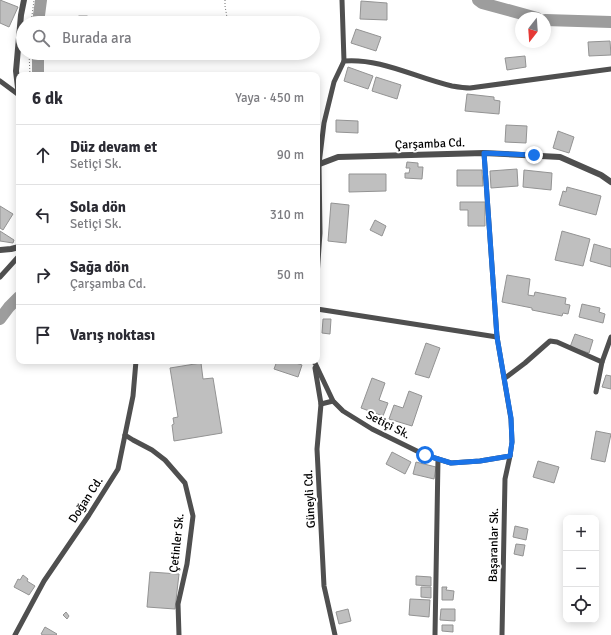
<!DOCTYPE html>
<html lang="tr">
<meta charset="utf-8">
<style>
body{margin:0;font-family:Signika,sans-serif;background:#f2f2f3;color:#2b2b33}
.controls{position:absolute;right:12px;bottom:12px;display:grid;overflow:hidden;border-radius:8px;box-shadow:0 2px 10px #0003}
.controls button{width:36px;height:36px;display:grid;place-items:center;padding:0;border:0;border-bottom:1px solid #e1e1e2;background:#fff;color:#2b2b33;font:20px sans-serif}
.compass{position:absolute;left:515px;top:12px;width:36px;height:36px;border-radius:50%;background:#fff;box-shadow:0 2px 10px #0003;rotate:197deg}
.stop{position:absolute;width:12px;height:12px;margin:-9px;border:3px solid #1a73e8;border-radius:50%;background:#fff}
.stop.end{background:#1a73e8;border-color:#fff;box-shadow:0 1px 4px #0008}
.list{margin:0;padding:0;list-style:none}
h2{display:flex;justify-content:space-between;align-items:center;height:52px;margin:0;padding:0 16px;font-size:17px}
h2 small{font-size:13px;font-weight:400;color:#7c7c81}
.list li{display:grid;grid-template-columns:26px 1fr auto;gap:12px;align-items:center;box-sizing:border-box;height:60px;padding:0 16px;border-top:1px solid #e1e1e2}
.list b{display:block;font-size:15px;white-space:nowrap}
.list p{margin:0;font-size:13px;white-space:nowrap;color:#7c7c81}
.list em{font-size:13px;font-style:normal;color:#7c7c81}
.icon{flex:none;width:22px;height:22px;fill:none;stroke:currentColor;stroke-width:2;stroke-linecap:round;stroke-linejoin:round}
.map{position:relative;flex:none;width:611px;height:635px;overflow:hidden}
.search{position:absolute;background:#fff;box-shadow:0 2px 10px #0003;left:16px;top:16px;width:304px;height:44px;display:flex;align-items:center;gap:10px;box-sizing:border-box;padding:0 14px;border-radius:22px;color:#7c7c81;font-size:15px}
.panel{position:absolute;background:#fff;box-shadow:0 2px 10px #0003;left:16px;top:72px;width:304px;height:292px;border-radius:8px}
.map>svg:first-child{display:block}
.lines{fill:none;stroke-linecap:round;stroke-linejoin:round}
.river{stroke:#9d9d9d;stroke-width:12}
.building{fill:#bfbfbf;stroke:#939393}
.path{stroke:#717171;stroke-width:1;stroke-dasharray:1 2;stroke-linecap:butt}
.minor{stroke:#4f4f4f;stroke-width:5}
.tertiary{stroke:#4f4f4f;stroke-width:6}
.route{stroke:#1a73e8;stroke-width:5}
.labels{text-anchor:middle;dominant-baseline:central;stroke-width:4;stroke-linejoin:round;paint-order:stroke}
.street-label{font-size:12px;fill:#000;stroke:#fff}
</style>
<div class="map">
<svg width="611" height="635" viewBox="0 0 611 635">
<rect width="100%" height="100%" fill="#fff"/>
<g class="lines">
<g class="river">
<polyline points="478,0 482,3 537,18"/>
<polyline points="545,20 611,22"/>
<polyline points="38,23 41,0"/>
<polyline points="38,53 38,75"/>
<polyline points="0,319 9,307 19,297"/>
</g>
</g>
<g class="building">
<polygon points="0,0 18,7 9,27 0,23"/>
<polygon points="361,1 387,3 387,20 360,19"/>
<rect x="79" y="16" width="8" height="7"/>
<polygon points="356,29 381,37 376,51 351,43"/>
<polygon points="610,41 611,55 589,56 588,42"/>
<polygon points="525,56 526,67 507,70 505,58"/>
<polygon points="348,67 373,76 368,89 344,81"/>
<polygon points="376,77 401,85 397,99 372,91"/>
<polygon points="467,94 494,97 494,100 500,101 499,114 465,111"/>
<polygon points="336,120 358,121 358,133 336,132"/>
<polygon points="506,125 527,126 526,143 505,142"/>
<polygon points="558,131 574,137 569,153 553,148"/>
<polygon points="407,162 418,163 418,167 423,167 422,179 405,178 405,173 409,173 410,168 406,168"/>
<polygon points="517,169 518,186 491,188 490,171"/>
<polygon points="457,170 482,170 483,186 457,186"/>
<polygon points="524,170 552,173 551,190 523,187"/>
<polygon points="349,174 386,174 386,191 349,192"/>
<polygon points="567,187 601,196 596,215 559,205 563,191 566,192"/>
<polygon points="460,202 485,202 485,226 468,226 468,210 460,210"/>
<polygon points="331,203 349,205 346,243 328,241"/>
<polygon points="0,206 13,214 3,230 0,228"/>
<polygon points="375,220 386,226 382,236 370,230"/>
<polygon points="0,231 14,240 13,243 0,241"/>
<polygon points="562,231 590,239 583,266 555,260"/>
<polygon points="594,244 611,249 611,267 590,261"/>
<polygon points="507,275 530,279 528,295 534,296 535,292 566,298 565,304 570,305 568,314 563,313 562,316 532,310 532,308 502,302"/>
<polygon points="582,304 600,308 599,312 605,314 603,323 579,317"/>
<polygon points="323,319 331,319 330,334 322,333"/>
<polygon points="575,334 593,340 589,353 570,347"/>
<polygon points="426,343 440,348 429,378 415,374"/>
<polygon points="277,361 289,361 302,365 298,377 274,369"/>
<polygon points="201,363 203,379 213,378 222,433 174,441 172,425 174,424 173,418 178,417 170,368"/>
<polygon points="606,375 611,376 611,389 602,387"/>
<polygon points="372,378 385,383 379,400 388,403 383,416 361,408"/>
<polygon points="409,391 422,396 412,426 389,419 394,405 403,408"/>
<polygon points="596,431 611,434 605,462 591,459"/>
<polygon points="392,452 411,462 405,474 386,464"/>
<polygon points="538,461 559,467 554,483 533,477"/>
<polygon points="416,462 436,467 434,479 413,474"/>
<polygon points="515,526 528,529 526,540 513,537"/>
<polygon points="516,544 525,545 523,556 514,554"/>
<polygon points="150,572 179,574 175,609 147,607"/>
<polygon points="23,575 28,579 27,581 35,586 29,595 14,587 18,579 20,580"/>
<polygon points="416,576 431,577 431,586 416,585"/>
<polygon points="421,587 431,587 431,598 421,597"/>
<polygon points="442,587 447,587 446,590 454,591 453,600 442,600"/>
<polygon points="410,599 430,600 429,617 409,615"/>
<polygon points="348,609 351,621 339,624 336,612"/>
<polygon points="441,609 455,609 455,621 440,620"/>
<polygon points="66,612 69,616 67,619 63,615"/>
<polygon points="442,625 453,625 453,632 442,631"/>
<polygon points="45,627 57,634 56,635 43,635 41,634"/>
</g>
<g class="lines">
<g class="path">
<polyline points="225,0 225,6 228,23"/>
<polyline points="31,23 34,0"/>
<polyline points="29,53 30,75"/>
</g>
<g class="minor">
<polyline points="342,0 344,61"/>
<polyline points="0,81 19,95"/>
<path d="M 317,276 L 320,233 L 319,164 L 324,123 L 334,82 L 344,61 C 381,58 416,78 452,86 C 458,87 464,88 470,88 L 611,69"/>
<polyline points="0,277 19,256"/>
<polyline points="317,309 497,337"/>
<polyline points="312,361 315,363 333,401 343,411 372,429 425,455 451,463 480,461 510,456 512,442 511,419 497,337 484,153"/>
<polyline points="315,368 321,404 317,449 324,586 335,635"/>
<polyline points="505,378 525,363 550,341 557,342 602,362"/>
<polyline points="596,392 602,362 611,337"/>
<polyline points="321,404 333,401"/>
<polyline points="125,435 133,440 152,450 165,460 185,483 193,516 187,564 178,604 179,635"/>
<polyline points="15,635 44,581 89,515 118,469 133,396 136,361"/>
<polyline points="435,635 438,459"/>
<polyline points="502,635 505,479 510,456"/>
</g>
<g class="tertiary">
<polyline points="19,96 16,71 21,15 24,0"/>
<polyline points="317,165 338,157 484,153 560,157 601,175 611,182"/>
<polyline points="0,250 11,249 19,247"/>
</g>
</g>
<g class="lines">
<polyline class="route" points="425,455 451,463 480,461 510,456 512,442 511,418 497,337 484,153 534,155"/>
</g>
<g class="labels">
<g class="street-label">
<text transform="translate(430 144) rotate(-2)">Çarşamba Cd.</text>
<text transform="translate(388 425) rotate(27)">Setiçi Sk.</text>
<text transform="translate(310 499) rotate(-93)">Güneyli Cd.</text>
<text transform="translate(86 500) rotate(-57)">Doğan Cd.</text>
<text transform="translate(177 543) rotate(-84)">Çetinler Sk.</text>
<text transform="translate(494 545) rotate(-89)">Başaranlar Sk.</text>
</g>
</g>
</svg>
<div class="controls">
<button>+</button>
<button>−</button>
<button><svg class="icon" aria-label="locate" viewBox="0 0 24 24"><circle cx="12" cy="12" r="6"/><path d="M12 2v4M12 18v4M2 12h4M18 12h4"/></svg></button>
</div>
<svg class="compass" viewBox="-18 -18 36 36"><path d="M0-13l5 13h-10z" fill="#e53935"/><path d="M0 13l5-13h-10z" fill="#7c7c81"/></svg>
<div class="stop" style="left:425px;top:455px"></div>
<div class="stop end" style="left:534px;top:155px"></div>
<div class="search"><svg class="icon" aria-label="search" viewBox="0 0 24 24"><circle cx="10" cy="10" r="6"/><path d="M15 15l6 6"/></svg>Burada ara</div>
<section class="panel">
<h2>6 dk<small>Yaya · 450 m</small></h2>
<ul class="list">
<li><svg class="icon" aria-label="ahead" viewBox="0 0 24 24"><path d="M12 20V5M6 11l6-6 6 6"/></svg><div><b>Düz devam et</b><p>Setiçi Sk.</p></div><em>90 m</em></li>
<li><svg class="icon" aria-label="left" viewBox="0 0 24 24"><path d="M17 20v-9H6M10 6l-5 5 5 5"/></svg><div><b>Sola dön</b><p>Setiçi Sk.</p></div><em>310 m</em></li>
<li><svg class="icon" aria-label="right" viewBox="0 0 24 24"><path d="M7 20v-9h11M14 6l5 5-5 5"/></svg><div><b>Sağa dön</b><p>Çarşamba Cd.</p></div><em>50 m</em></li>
<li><svg class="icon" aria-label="arrive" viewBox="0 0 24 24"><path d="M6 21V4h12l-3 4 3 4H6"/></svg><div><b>Varış noktası</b></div></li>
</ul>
</section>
</div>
